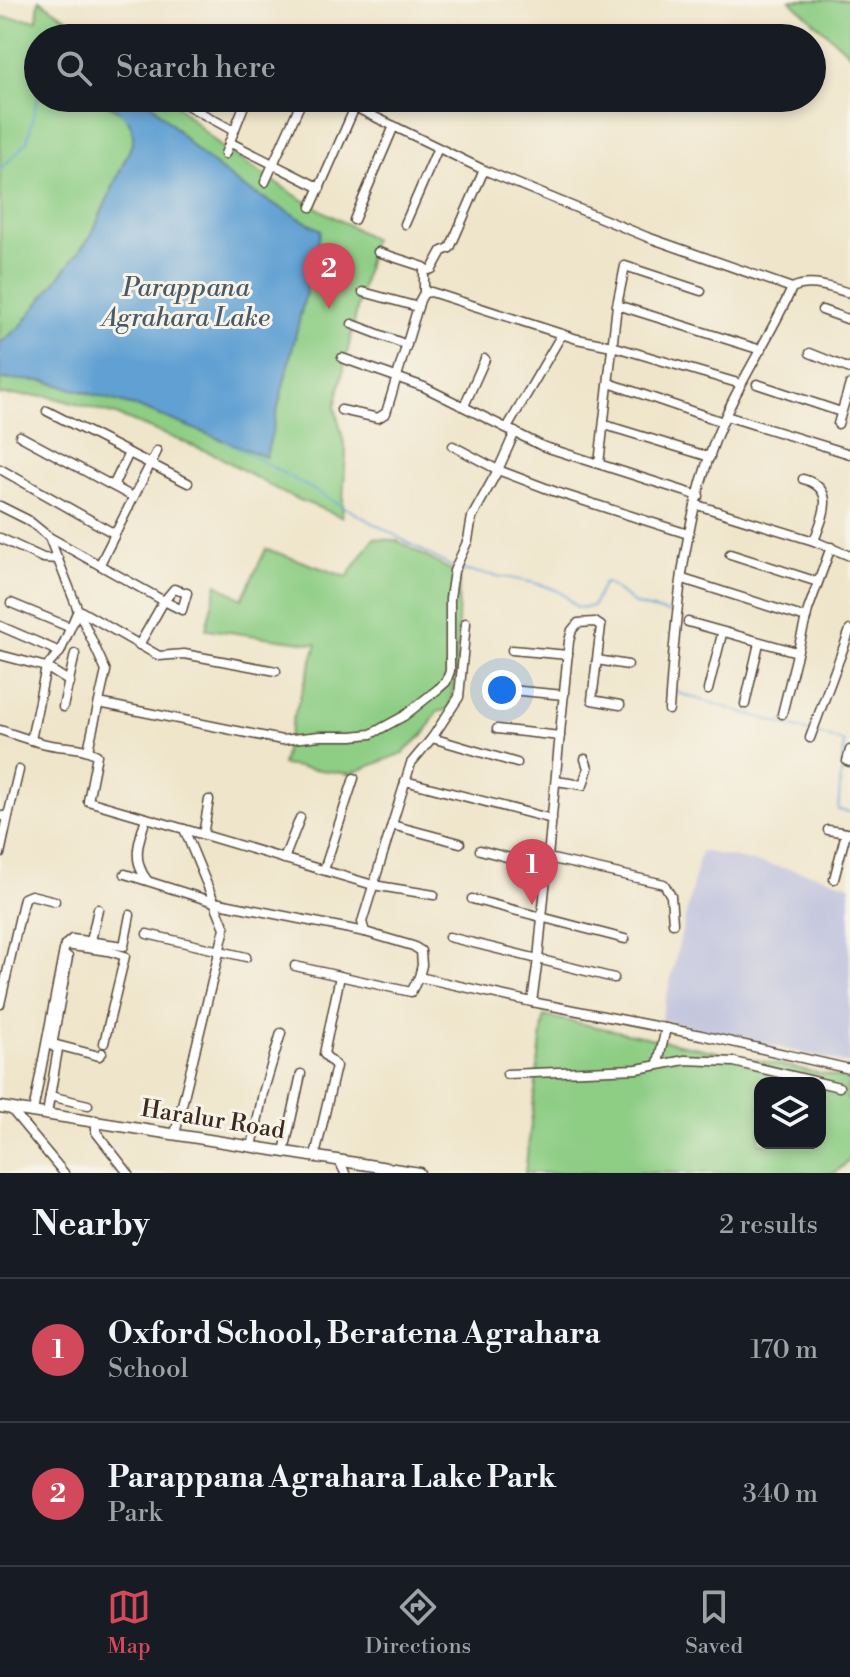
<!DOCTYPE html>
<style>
body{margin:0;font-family:"Libre Bodoni",serif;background:#242831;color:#f1f3f6}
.controls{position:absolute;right:24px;bottom:24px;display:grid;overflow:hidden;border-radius:16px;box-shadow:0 4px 12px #0003}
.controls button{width:72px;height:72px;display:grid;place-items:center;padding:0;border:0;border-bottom:2px solid #363941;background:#171b24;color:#f1f3f6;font:40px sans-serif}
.you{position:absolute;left:502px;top:690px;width:28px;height:28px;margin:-20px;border:6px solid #fff;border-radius:50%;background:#1a73e8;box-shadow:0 0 0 12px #1a73e833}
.badge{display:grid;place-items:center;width:52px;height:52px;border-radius:50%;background:#d1495b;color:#fff;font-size:26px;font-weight:700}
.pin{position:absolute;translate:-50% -66px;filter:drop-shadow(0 2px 4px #0008)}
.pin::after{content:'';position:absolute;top:42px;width:28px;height:24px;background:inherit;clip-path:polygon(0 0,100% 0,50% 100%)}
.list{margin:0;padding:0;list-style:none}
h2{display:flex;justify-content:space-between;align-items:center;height:104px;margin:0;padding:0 32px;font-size:34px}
h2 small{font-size:26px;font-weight:400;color:#9ea1a6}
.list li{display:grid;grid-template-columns:52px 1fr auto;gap:24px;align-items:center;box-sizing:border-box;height:144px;padding:0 32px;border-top:2px solid #363941}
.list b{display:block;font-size:30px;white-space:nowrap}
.list p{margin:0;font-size:26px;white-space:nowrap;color:#9ea1a6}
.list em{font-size:26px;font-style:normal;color:#9ea1a6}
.icon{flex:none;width:44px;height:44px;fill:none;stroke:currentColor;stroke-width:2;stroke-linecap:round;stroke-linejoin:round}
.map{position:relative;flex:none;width:850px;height:1173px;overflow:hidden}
.search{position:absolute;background:#171b24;box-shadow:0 4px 12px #0003;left:24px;right:24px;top:24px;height:88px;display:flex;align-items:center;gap:20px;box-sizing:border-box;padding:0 28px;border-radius:44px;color:#9ea1a6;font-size:30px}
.sheet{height:392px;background:#171b24}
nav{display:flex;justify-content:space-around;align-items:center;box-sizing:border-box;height:112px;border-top:2px solid #363941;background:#171b24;font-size:22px;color:#9ea1a6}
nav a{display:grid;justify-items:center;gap:4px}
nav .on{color:#d1495b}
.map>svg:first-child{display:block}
.industrial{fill:#c0c2dd}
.green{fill:#8dcd84;stroke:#647c51;stroke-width:2;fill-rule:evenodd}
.water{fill:#61a0d3;stroke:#4e6578;stroke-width:2}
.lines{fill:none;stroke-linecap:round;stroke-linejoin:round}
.stream{stroke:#61a0d3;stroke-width:2}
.minor-casing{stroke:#564638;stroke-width:11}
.tertiary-casing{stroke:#564638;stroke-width:13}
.minor{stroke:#fff;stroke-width:8}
.tertiary{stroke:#fff;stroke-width:10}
.labels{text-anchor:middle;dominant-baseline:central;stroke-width:6;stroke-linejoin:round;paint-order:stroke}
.street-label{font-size:24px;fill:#3b2a1e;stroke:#f7f3e8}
.water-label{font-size:26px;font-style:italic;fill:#4a5966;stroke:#f7f3e8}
</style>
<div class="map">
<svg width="850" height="1173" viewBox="0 0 850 1173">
<rect width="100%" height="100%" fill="#f7f3e8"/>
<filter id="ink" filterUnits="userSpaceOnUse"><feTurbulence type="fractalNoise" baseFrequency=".0125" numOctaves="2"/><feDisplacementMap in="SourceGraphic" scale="16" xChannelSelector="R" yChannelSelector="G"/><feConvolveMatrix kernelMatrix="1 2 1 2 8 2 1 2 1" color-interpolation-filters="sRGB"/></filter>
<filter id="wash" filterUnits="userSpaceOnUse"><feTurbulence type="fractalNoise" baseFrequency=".006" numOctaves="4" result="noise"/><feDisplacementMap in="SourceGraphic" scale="32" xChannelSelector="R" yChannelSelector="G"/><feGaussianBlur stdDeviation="1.8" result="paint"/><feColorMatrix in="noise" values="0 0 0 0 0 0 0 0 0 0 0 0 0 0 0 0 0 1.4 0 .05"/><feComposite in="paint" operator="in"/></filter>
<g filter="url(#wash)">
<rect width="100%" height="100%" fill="#efe5ca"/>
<polygon class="industrial" points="701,851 814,874 850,885 850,1064 661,1020"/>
<g class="green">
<path d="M 39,0 L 97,38 L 38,38 L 38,98 C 71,98 137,92 133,142 L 91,236 L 21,326 L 0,343 L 0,17 L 37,20 Z"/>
<polygon points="790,0 850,0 850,54"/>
<polygon points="146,98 169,98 220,146 298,197 373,239 335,407 346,451 342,517 285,494 216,455 116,415 48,396 0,395 0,379 45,381 141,408 265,457 320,230 243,187 200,155"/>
<polygon points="374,538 398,541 459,575 457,669 449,709 437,712 425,733 403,753 350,774 282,765 293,719 317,644 206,629 217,584 242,599 266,549 347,577"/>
<path d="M 544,1016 L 848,1079 L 846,1098 L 850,1100 L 850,1160 L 835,1173 L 525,1173 ZM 760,1083 L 820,1083 L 820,1143 L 760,1143 Z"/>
</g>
<path class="water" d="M 93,98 L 146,98 L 200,154 L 243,187 L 321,230 L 266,457 L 141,408 L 45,381 L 0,379 L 0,343 L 21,326 L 91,236 L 133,142 C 135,114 115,108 93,98 Z"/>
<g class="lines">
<g class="stream">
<polyline points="119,110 129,119"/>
<polyline points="0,170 27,142 38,95"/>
<polyline points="225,441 454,568"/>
<path d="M 460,570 C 483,574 544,581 561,593 C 577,603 570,611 593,606 L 603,584 L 607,583 L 636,605 L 674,614"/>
<polyline points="677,659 682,616 680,616"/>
<polyline points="675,689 678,693 809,732"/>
<polyline points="815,733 844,742 838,810 850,812"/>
</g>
</g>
</g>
<g filter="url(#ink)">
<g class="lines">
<g class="minor-casing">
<g id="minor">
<polyline points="174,98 234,131"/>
<polyline points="336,98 484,170 647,237 792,288"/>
<polyline points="229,142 320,188"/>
<polyline points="225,154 247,98"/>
<polyline points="265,182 303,98"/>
<polyline points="311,207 355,107"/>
<polyline points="354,220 394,126"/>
<polyline points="405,224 438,148"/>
<polyline points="378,252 424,267 424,293"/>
<polyline points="426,271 432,269 442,251 450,248 484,170"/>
<polyline points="363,292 418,307"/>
<polyline points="617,305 761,350"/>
<polyline points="822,310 850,320"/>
<polyline points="352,324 407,345"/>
<polyline points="810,353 850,369"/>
<polyline points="342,358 424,387 542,446 699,496"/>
<polyline points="609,383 723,422"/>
<polyline points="757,384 841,412"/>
<polyline points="464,406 485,359"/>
<polyline points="341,410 378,418 386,413 420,300 424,293 431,292 577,339 612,346 741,384"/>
<polyline points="47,411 188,483"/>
<polyline points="726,416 850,454"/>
<polyline points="838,424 850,384"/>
<polyline points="605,425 710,457"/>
<polyline points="507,428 562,334"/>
<polyline points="20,436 133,497"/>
<polyline points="453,446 498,470 556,492 688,534"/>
<polyline points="599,464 617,305 625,266 701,291"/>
<polyline points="0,469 115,534"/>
<path d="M 803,479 C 838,489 823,516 814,541"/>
<polyline points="113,486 129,453"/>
<polyline points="697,505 814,541 850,556"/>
<polyline points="0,506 28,520 49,537 78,610 106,671 88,750"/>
<polyline points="49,537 164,601 139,645"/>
<polyline points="0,538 43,558 58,559"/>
<polyline points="730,554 818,582"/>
<polyline points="100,564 157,451"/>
<polyline points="683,579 806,618"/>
<polygon points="174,589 187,593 182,610 164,601"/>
<polyline points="11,603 69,627"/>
<polyline points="79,610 159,656 184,654 276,671"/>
<polyline points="688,622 797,652"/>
<polyline points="0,626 60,652"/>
<polyline points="512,650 568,655"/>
<polyline points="0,655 46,667 60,652 78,610"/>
<polyline points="597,660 628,665"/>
<polyline points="499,689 564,695"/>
<polyline points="708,690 722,634"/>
<polyline points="99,703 282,740 320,736 352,736 371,734 404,716 438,689 446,682 450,671 450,598 454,571 468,540 472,517 498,470 515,432"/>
<polyline points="745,704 759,643"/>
<polyline points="63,707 75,654"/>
<path d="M 669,710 C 675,622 682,529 713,446 C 733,390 768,342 792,288 C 811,279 831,288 850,293"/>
<polyline points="782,714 808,610 831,547"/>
<polyline points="497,729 560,736"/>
<path d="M 0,730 C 19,736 38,744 58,746 C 73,748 83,747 97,755 L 88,801 L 184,829 L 225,928 L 175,1134"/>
<polyline points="432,738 459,697 466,623"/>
<polyline points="810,738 850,630"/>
<polyline points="31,740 46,667 70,682"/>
<polyline points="850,750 847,761 850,762"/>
<polyline points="517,763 432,738 411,763 362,922 365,932 413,946 421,951 422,965 419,977 532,1002 701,1035 850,1069"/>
<polyline points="405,781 552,819"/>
<polyline points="556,781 583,785 588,768 585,759"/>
<polyline points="0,816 6,816 9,812 19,770"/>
<path d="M 146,818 C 139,841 131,859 147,880"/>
<polyline points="392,825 460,843"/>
<polyline points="184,829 373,885 434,895"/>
<polyline points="828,830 847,833"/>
<polyline points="203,835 209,800"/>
<polyline points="480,850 548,868"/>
<polyline points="0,854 9,812"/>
<polyline points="548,858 664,884 671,896 673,923"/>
<polyline points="284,859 300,818"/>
<polyline points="324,870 354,778"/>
<polyline points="125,874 214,902 365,932"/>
<polyline points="834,879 846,833"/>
<polyline points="472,899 625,939"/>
<polyline points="147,934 246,957"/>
<polyline points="449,937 614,978"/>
<polyline points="91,941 98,909"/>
<polyline points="65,945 108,951 125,956 104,1043"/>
<polyline points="295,966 411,992 419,977"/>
<polyline points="532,1002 538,959 569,641 572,630 578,623 595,622 601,626 592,700 620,705"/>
<polyline points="0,1004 24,898 31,895 55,901"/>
<polyline points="53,1044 99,1056 102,1053"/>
<polyline points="658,1063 666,1028"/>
<polyline points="507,1074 637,1069 685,1060 734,1062 839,1087"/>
<polyline points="50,1096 88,1105"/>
<polyline points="10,1108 64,1173"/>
<polyline points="33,1112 65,945 72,939 124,946 130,915"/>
<polyline points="47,1114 58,1049 52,1046 68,957"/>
<polyline points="96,1120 96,1132 128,1173"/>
<polyline points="252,1147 263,1093 281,1033"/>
<polyline points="284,1152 301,1074"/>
<polyline points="315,1156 336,1066 324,1054 340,976"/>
<polyline points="339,1160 345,1173"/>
</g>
</g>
<g class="tertiary-casing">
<polyline id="tertiary" points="0,1107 419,1173"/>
</g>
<use href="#minor" class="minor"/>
<use href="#tertiary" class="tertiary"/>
</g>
</g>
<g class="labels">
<g class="street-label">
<text transform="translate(213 1120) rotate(9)">Haralur Road</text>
</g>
<g class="water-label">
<text x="186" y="288">Parappana<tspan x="186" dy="30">Agrahara Lake</tspan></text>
</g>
</g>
</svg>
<div class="controls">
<button><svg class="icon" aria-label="layers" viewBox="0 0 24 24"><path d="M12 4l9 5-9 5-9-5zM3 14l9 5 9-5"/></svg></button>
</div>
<div class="you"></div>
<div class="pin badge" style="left:532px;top:905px">1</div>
<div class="pin badge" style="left:329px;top:309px">2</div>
<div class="search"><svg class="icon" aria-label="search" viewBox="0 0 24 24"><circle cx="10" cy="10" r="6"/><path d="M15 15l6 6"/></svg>Search here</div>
</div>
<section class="sheet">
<h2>Nearby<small>2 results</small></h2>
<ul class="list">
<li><span class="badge">1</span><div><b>Oxford School, Beratena Agrahara</b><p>School</p></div><em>170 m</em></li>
<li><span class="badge">2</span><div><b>Parappana Agrahara Lake Park</b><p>Park</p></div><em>340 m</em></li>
</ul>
</section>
<nav>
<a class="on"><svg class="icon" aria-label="map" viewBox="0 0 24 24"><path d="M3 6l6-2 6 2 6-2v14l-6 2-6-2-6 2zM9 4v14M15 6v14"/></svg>Map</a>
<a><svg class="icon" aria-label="directions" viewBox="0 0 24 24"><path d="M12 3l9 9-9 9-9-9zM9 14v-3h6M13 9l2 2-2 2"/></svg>Directions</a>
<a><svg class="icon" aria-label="saved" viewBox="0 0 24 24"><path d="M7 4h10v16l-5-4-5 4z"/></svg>Saved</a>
</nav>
